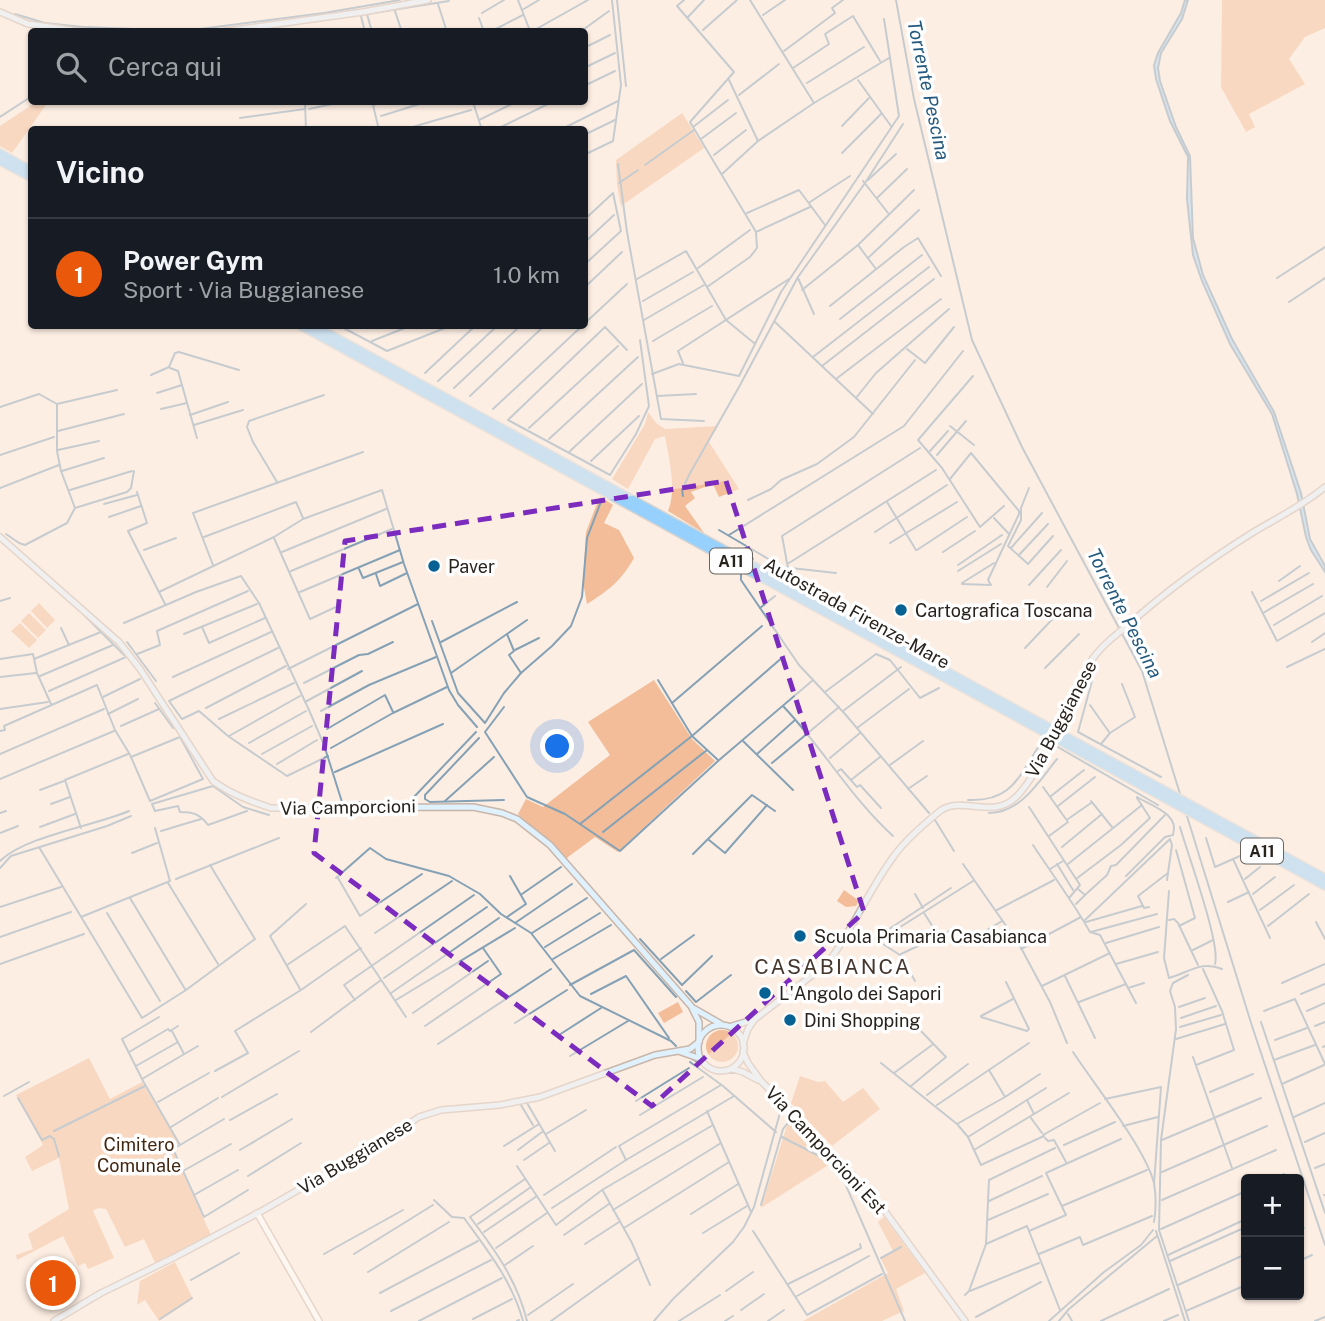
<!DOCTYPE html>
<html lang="it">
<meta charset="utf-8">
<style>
body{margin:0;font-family:"Public Sans",sans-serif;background:#242831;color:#f1f3f6}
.controls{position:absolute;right:21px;bottom:21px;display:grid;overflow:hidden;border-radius:7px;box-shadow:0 2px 5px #0004}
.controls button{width:63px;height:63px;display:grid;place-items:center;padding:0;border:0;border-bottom:2px solid #363941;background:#171b24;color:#f1f3f6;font:35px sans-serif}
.you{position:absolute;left:558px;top:747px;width:24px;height:24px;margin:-18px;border:5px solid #fff;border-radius:50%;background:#1a73e8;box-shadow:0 0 0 10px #1a73e833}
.badge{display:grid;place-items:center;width:46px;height:46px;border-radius:50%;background:#ea580c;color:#fff;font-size:23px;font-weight:700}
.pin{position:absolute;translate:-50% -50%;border:4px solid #fff;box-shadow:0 2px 7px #0006}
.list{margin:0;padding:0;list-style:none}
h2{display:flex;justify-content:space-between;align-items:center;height:91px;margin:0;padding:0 28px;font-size:30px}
h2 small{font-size:23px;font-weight:400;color:#9ea1a6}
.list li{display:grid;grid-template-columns:46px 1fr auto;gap:21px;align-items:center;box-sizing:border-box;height:112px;padding:0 28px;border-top:2px solid #363941}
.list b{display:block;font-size:26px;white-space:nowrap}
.list p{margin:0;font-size:23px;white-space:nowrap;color:#9ea1a6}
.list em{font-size:23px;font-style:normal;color:#9ea1a6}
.icon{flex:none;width:38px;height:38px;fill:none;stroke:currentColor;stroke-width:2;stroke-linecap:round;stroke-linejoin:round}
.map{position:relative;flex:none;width:1325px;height:1321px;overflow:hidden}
.search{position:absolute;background:#171b24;box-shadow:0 2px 5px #0004;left:28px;top:28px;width:560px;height:77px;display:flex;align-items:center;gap:18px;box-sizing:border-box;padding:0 24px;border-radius:7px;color:#9ea1a6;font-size:26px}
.panel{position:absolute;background:#171b24;box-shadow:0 2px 5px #0004;left:28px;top:126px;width:560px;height:203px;border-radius:7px}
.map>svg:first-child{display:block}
.green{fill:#f2bd98}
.water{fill:#acd7f7;stroke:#84a1b6;stroke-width:2}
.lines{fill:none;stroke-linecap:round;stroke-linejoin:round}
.stream{stroke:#84a1b6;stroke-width:2}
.tertiary-casing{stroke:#c8b6aa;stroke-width:8}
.secondary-casing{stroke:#c8b6aa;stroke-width:8}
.motorway-casing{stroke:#d4d3d2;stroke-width:10}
.tertiary{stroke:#fff;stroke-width:5}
.secondary{stroke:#e0f1fe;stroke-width:5}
.motorway{stroke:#96d1fd;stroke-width:7}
.secondary-bridge-casing{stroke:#c8b6aa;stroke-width:8;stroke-linecap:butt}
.secondary-bridge{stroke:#e0f1fe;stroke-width:5}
.marked{fill:none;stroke:#7b2cbf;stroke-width:5;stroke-dasharray:14 9;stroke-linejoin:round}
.poi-dot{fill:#076192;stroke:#fefefe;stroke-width:2.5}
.labels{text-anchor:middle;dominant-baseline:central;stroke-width:7;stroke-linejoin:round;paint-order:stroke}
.shield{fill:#fefefe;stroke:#686460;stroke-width:2}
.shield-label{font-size:16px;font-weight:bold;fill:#28221d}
.poi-label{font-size:18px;fill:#28221d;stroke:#fefefe;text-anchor:start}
.street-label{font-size:18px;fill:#28221d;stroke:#fefefe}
.park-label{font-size:18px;fill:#432711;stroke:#fefefe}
.water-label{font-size:19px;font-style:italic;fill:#24597d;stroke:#fefefe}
.quarter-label{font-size:21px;letter-spacing:2px;fill:#44362c;stroke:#fefefe}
</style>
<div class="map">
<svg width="1325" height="1321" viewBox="0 0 1325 1321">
<rect width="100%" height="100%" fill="#fdeee3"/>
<g class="green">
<polygon points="1222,0 1325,0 1325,28 1305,37 1289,59 1305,84 1249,114 1255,127 1246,132 1221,87"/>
<polygon points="36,102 48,102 12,153 0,146 0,126"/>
<polygon points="682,113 704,148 621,206 617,185 616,160"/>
<path d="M 648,412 L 656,423 L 665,429 L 718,426 L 709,442 L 739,489 L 719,497 L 713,484 L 691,492 L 695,498 L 685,506 L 704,533 L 668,511 C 677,488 669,460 665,436 L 655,439 L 628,489 L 612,479 L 645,424 Z"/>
<path d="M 600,496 L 613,505 L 604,523 L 619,530 L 634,558 C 621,581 609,590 587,604 L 583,582 L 586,532 Z"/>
<polygon points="39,603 55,620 47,628 31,611"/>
<polygon points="29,613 46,630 38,638 21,621"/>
<polygon points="20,623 37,640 29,648 11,631"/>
<polygon points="654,680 692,739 715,761 618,852 595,837 568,857 563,864 518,814 526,799 543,807 610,755 588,722"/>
<polygon points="844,890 859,901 856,906 846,907 837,901"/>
<polygon points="678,1002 683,1012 664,1023 658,1013"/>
<circle cx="722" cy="1046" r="16"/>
<polygon points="89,1058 110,1099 142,1082 179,1144 172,1149 211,1235 155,1263 144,1239 125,1247 106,1209 98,1208 93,1211 114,1258 88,1269 85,1263 78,1266 63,1236 17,1260 16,1255 33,1249 28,1234 69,1209 59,1158 32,1171 25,1157 43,1145 16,1095"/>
<polygon points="800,1076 818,1082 825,1081 843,1102 863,1088 880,1109 832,1146 791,1103"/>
<polygon points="797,1120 842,1167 830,1164 761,1208 788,1122"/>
<polygon points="884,1217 925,1273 896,1289 904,1311 882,1321 803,1321 888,1273 881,1259 893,1251 878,1222"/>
<polygon points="175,1262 193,1299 159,1321 145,1300 137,1305 140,1281"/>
</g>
<polygon class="water" points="1185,0 1188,0 1182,19 1161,53 1158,68 1160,81 1176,127 1190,156 1193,238 1203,275 1232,339 1274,412 1301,493 1310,539 1325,566 1325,572 1311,550 1306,537 1297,494 1272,414 1230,344 1202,281 1193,255 1187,199 1188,157 1170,121 1156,79 1154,65 1158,53 1181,13"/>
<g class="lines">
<g class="stream">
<polyline points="518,0 530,31"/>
<polyline points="617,0 626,86"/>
<polyline points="684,0 677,6 734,72 690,122 756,232 757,248 750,257 707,287"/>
<polyline points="750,0 814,103"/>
<polyline points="896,0 914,99 972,340 1022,447 1142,671 1181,797"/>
<polyline points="438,4 447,32"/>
<polyline points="522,10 539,0"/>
<polyline points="395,11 402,32"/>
<polyline points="482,13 504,0"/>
<polyline points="15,14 45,23 83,27 185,31 324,13 400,0"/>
<polyline points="763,15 785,0"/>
<polyline points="361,16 365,32"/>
<polyline points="688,17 704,0"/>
<polyline points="479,18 484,32"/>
<polyline points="703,30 737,0"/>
<polyline points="372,32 367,14 449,1"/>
<polyline points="490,32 523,15"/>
<polyline points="531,32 588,0"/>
<polyline points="580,32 609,11"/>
<polyline points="584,48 610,35"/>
<polyline points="784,51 835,13 832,8 843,0"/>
<polyline points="584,68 615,53"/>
<polyline points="793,68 829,44 825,34 853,16 880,61"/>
<polyline points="729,80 758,141"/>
<polyline points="858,80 891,126"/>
<polyline points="807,83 864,47"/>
<polyline points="584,86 615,71"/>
<polyline points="739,95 779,64"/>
<polyline points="305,102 306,130"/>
<polyline points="473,102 482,130"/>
<polyline points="309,109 342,102"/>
<polyline points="381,116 426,102"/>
<polyline points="0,117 32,96"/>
<polyline points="240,118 305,109"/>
<polyline points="479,120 516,102"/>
<polyline points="842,126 869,98"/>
<polyline points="693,127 728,100"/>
<polyline points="294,130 305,127"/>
<polyline points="379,130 373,105 382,102"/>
<polyline points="402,130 471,110"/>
<polyline points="495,130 552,102"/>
<polyline points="560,130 618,101"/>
<polyline points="584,135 615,120"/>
<polyline points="701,139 736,113"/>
<polyline points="842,153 881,114"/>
<polyline points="584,155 613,141 621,85 612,0"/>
<polyline points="714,155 746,130"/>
<polyline points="618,164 627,232 661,419 704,421"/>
<polyline points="645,165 694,130"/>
<polyline points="722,174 758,141 814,103 889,58"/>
<polyline points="868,180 896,154"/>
<polyline points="863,181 888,213"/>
<polyline points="619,183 638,170"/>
<polyline points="877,198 907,169"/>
<polyline points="810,202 850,176"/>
<polyline points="747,213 799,190 825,225"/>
<polyline points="584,220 612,194"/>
<polyline points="756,232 810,207"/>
<polyline points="584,243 614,215"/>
<polyline points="858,245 876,269"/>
<polyline points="868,258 919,210"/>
<polyline points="584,265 621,231 613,193"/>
<polyline points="698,268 750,230"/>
<polyline points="798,278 814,314"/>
<polyline points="1277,278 1325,247"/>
<polyline points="637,279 686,251 726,320 754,343"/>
<polyline points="584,288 622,252"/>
<polyline points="802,290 858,245 914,190"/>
<polyline points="643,301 693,272"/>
<polyline points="1289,302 1325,278"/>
<polyline points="830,306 904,247 918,238 941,276"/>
<polyline points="840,319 922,255"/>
<polyline points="644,320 704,285"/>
<polyline points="775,322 873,414"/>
<polyline points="584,324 627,284"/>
<polyline points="340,326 387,351 450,326"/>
<polyline points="372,341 410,326"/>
<polyline points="653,341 712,306"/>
<polyline points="907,349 925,363 954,327"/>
<polyline points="627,350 605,327 508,420 610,475 636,434 649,406 640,340"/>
<polyline points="813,357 929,267"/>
<polyline points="683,363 678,351 789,279"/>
<polyline points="822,366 934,279"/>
<polyline points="170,368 178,371 197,438"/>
<polyline points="425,373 475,326"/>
<polyline points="652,374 679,364 739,376 781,292 899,116 884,19"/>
<polyline points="151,375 169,367 175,353 179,352 239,370"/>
<polyline points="973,376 918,440 942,468 980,527 1004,506"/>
<polyline points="836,379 941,299"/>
<polyline points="438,381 497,326"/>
<polyline points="454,388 520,326"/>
<polyline points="157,393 182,385"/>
<polyline points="470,396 544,326"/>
<polyline points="657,396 696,394"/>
<polyline points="856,398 876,373 949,309"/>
<polyline points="57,405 57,451 61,471 75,508"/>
<polyline points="0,407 39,394 57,404 117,390"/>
<polyline points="161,409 187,403"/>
<polyline points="493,409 582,326"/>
<polyline points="190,415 228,402"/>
<polyline points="194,425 243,410"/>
<polyline points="950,426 974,445"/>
<polyline points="529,428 618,346"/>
<polyline points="58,431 124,414"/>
<polyline points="549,439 638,357"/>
<polyline points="58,450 99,441"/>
<polyline points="930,451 948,431"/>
<polyline points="569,452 642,384"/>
<polyline points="0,455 54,437"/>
<polyline points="937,455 966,421"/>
<polyline points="591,461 639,416"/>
<polyline points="62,471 104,458"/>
<polyline points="950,479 971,453 1019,511 1019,514 988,580 991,585 962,584"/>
<polyline points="277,482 253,442 247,427 249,421 324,395"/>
<polyline points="0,488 59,465"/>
<polyline points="1029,488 1021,508 1021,520 1008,546 1028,564 1053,536"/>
<polyline points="70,490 132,471"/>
<polyline points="137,492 147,523 128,531 165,604"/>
<polyline points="683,496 682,490 689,475 739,387 798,277 865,183 903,124"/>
<polyline points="748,500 771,489 781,480 817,464 854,437 915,360"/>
<polyline points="887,502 916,550"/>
<polyline points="104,504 137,495"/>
<polyline points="109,517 141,506"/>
<polyline points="994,518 1009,534"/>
<polyline points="719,530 782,567 836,573"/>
<polyline points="875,532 947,485"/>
<polyline points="6,534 19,543 25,545 67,523 75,508 127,492 131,488 134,471"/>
<polyline points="729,535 904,426 963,351"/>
<polyline points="204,537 296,502 303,518"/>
<polyline points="274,538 310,619 338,606"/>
<polyline points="890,543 957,502"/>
<polyline points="1011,548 1042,513"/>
<polyline points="144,550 176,538"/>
<polyline points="917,550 967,517"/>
<polyline points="282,552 386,509"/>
<polyline points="943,552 975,531"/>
<polyline points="1019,555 1048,524"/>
<polyline points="789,563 936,470"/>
<polyline points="213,565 193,513 363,452"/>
<polyline points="958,565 1002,535"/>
<polyline points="788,568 782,536 920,448"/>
<polyline points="359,569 363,578 403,562"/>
<polyline points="291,571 392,529"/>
<polyline points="958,571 1001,544"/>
<polyline points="741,573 741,580 799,665 845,714 929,813"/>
<polyline points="376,574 380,586 407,573"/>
<polyline points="1279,581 1300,566"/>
<polyline points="962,583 994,563"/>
<polyline points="1029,585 1061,550"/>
<polyline points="1047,587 1067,561"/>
<polyline points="159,592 274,537 303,519 382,490 404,564 449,690 458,705 477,727"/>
<polyline points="300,592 400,550"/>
<polyline points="1252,592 1277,641 1325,613"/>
<polyline points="0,601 10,598"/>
<polyline points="1261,601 1309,573"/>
<polyline points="760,608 775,596"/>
<polyline points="1263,613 1313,584"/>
<polyline points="84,615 124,655"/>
<polyline points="432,621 458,693 485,723 504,693 521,673 552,646 571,626 582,597 587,538 602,499"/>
<polyline points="124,623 196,592 241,576 259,603 309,710 324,745 342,802 407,802 412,799 476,732"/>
<polyline points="1274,625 1322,596"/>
<polyline points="202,627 209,643 265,618"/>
<polyline points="61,628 69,645"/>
<polyline points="184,634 257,604"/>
<polyline points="507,634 514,651 509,655 521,673"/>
<polyline points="127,642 156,681"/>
<polyline points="441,642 517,602"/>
<polyline points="1312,642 1325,633"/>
<polyline points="278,648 169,701 182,719 199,711 228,736 287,776 328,756"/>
<polyline points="1025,648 1062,609"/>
<polyline points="515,650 539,638"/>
<polyline points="137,654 160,645 157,631 248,591"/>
<polyline points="0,659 33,654 37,673 51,704"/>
<polyline points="34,659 101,632"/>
<polyline points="1287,667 1325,649"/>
<polyline points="1045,668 1079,634"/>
<polyline points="288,669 418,604"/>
<polyline points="451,673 527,620"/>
<polyline points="40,676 113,645"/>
<polyline points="0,677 36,673"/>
<polyline points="173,677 271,632"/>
<polyline points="658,680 692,736 718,760"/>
<polyline points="1092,681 1078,732 1161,777"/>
<polyline points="304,683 359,655 368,654 393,642"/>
<polyline points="49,691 126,657"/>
<polyline points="825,692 876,654 890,660 920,698 939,688"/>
<polyline points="103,697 140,679"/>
<polyline points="305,702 362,671"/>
<polyline points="155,703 173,728"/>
<polyline points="672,703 762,626"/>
<polyline points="1090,705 1109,732"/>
<path d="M 783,706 C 822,747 851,798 893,836"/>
<polyline points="504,707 485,732 527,797 565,814 620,851 718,761 813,680"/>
<polyline points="206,708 286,666"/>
<polyline points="0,709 48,702"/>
<polyline points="321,711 369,685 436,657"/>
<polyline points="843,711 901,667"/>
<polyline points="108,714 138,699"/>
<polyline points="219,719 294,683"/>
<polyline points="121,726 159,709"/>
<polyline points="857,728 909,689"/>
<polyline points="327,729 385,695 393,712"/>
<polyline points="0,731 5,730 4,726 97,685 115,730 129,753 131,757 150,801 203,779 180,737 131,757"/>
<polyline points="229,736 300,696"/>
<polyline points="479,738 425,795 425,799 430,802 504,800"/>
<polyline points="743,741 793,790"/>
<polyline points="249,743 306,711"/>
<polyline points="1101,744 1110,733 1135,717 1122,684"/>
<polyline points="1056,746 1158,805"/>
<polyline points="331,748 393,713 447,687"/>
<polyline points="0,754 104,709"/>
<polyline points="262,754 312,726"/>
<polyline points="757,754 795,720"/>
<polyline points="830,758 860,733"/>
<polyline points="772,763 839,707"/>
<polyline points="277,764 317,740"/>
<polyline points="890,765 923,741"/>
<polyline points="838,771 841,769 857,787 860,785 881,808"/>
<polyline points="335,772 443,724"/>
<polyline points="0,779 114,731"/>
<polyline points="851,780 880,757"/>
<polyline points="1043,787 1068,822 1049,836"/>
<polyline points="908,789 927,776"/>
<polyline points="40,790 64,781"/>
<polyline points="1051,796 1084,770"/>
<path d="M 968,800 C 1011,802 1018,778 1039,746"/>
<polyline points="445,801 494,757"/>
<polyline points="1091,801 1112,827"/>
<polyline points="51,804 70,797"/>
<polyline points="1058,806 1095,777"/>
<polyline points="1029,807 1080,885 1069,898"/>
<path d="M 247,811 L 208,825 C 200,814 193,812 180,812 L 178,806 L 155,811 L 152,804 L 213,786 L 243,807 L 269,815"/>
<polyline points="0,813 6,811"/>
<path d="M 989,813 C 1021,813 1039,781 1057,759"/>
<polyline points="1186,813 1252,1026 1325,1245"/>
<polyline points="1068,819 1091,803"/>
<polyline points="935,820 954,851"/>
<polyline points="580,824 692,736 784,656"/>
<polyline points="40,827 75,814"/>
<path d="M 1180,827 C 1187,852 1221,944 1215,964"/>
<polyline points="81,828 65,780 128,754"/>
<polyline points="161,831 201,819"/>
<polyline points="603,832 707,750"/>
<polyline points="0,833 18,826"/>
<polyline points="1206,838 1215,867 1240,856"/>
<polyline points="709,840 725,853 767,805"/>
<path d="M 1033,845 C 1052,874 1073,902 1090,932 L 1100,935 L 1136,1003"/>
<polyline points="39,847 142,1018 186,990 255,939 210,865"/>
<polyline points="1062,847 1102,814"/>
<polyline points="1176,850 1195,918 1179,926"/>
<polyline points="132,853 157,843"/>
<polyline points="693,854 752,795 775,811"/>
<polyline points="1233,859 1270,938"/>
<path d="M 0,861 C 25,836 94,826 129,811"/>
<polyline points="963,864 1020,946 1050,1002 1067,1043"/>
<polyline points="1057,864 1073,890"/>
<polyline points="1068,864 1142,805"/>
<polyline points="0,868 11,856 107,826 131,816"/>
<polyline points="1050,869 1063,861"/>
<path d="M 1126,876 L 1165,837 L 1173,835 C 1180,814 1152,806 1137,797"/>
<polyline points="336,878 370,848 386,859 449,876 480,894 501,914 531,933 580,996 671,1041 676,1046"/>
<polyline points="338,878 360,916 422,874"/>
<polyline points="176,879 279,838"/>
<polyline points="1076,879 1121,845 1150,818 1137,798"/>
<polyline points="1245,879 1260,867"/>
<polyline points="168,883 218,964"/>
<path d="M 1169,891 L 1164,958 L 1169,978 C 1188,973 1201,960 1222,969"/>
<polyline points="522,894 561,867"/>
<polyline points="915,894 923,908"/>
<polyline points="1253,894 1275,877"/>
<polyline points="1085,895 1107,875 1111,866 1116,865 1165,815"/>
<polyline points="130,898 185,989"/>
<polyline points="1228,902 1249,892"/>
<polyline points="1076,904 1085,895 1078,889"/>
<polyline points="0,907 61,887"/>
<polyline points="1149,907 1144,908 1138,896 1168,873"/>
<polyline points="997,910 1054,880"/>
<polyline points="1260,910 1294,885"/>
<polyline points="107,913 160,1001"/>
<polyline points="924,913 938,935"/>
<polyline points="81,917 170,881 155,828"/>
<polyline points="507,917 526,904 510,876"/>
<polyline points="1085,920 1170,839 1172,845 1167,880"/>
<polyline points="1169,920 1174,919 1178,923 1198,965"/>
<polyline points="1086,922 1142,906"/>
<polyline points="1316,922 1325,939"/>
<polyline points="515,923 572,884"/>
<polyline points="1268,926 1309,894"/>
<polyline points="1091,932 1157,914"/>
<polyline points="375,933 452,881"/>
<polyline points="532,933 587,898"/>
<polyline points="0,937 71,912"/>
<polyline points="640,939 682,985"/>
<polyline points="868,943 951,888"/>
<polyline points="1106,943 1159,927"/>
<polyline points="545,947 600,913"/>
<polyline points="1021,949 1081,917"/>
<polyline points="1193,950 1213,940"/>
<polyline points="901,954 956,928 965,943 1002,921"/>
<polyline points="553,959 611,925"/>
<polyline points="661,959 694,935"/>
<polyline points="0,964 84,934"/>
<polyline points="1116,964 1158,952"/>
<polyline points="287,965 345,926 406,1017"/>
<polyline points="1188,975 1173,983 1170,991 1175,1007 1176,1029 1161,1140 1159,1230 1189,1321"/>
<polyline points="1065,976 1095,1038"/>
<polyline points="384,978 487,907"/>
<polyline points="915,981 900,955 878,941 973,881"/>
<polyline points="1282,983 1325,964"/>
<polyline points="570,985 634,950 676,997"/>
<polyline points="682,985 712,956"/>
<polyline points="1042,986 1110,953"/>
<polyline points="1128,988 1144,983"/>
<polyline points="300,989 270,936 306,904"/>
<polyline points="686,991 696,1002 731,975"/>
<polyline points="391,993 499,918"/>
<polyline points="591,994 626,976 669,1038"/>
<polyline points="1301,994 1325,984"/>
<polyline points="355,1000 344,985 474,895"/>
<polyline points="396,1000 515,928"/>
<polyline points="1079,1002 1126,984"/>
<polyline points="1179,1007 1205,998"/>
<polyline points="1264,1011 1295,999 1325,1064"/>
<polyline points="1307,1011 1325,1003"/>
<polyline points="413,1013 488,961"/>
<polyline points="981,1016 1013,999"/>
<polyline points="159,1017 122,1039 143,1081 180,1145 173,1149 204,1217 248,1190"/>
<polyline points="981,1017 1027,1031 1029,1029 1006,982"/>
<polyline points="1181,1018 1216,1006"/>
<polyline points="1261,1022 1325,1213"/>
<polyline points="515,1023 567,990"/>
<polyline points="425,1026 501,974 483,948"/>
<polyline points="1315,1026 1325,1022"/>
<polyline points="1180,1027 1221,1015"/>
<polyline points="172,1031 184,1054"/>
<polyline points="311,1032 381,980"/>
<polyline points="559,1035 601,1008"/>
<polyline points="1176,1039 1225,1024"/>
<polyline points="1275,1040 1307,1028"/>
<polyline points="438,1044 551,969"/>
<polyline points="1323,1047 1325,1046"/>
<polyline points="129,1052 168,1029 170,1031 178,1026"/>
<path d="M 1073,1052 C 1094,1084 1145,1148 1154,1183 C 1156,1195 1156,1210 1154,1222"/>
<polyline points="570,1056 628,1021"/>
<polyline points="1193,1057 1232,1168"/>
<polyline points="692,1059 714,1072 737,1073"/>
<polyline points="1274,1060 1315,1045"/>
<polyline points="690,1062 723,1086 776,1132"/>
<polyline points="881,1063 957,1124 968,1137 981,1165 1044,1136"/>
<polyline points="1196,1065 1234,1050 1222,1011 1203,969"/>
<polyline points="136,1066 178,1042"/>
<polyline points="989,1070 1005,1097"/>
<polyline points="215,1071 248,1053 235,1031 301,990 361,948"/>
<polyline points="894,1073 932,1045"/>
<polyline points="142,1079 198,1046"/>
<polyline points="1282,1084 1324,1065"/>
<polyline points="911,1086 946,1057 920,1030"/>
<polyline points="1210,1092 1253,1074"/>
<polyline points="927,1095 968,1064"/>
<polyline points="4,1096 29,1082"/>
<polyline points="222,1097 299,1051"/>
<polyline points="18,1098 42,1140 50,1136 54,1139 59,1156"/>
<polyline points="1105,1099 1161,1087 1154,1184"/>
<polyline points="1027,1100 1034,1114"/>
<polyline points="636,1101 689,1068"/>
<polyline points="158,1102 209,1073"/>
<polyline points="527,1103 555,1151"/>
<polyline points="521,1105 533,1125"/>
<polyline points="937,1105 1029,1043"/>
<polyline points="707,1111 751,1212"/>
<polyline points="640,1115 703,1077"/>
<polyline points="1294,1117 1325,1103"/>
<polyline points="1031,1118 1042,1133"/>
<polyline points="230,1120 277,1094"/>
<polyline points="957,1124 1005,1097 1040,1074"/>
<polyline points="1123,1126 1158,1117"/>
<polyline points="171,1127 218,1098"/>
<polyline points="54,1131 145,1086"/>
<polyline points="546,1134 586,1110"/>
<polyline points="1043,1135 1100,1103"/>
<polyline points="782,1137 827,1160 841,1174 905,1321"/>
<polyline points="968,1137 1046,1088"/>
<polyline points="1045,1138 1048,1141 1054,1140 1066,1162"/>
<polyline points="1162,1140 1261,1098"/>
<polyline points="1305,1142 1325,1133"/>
<polyline points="180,1145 224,1119"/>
<polyline points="1064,1145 1115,1122"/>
<polyline points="504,1146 539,1124"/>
<polyline points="240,1150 292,1119"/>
<polyline points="518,1150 542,1132"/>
<polyline points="974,1150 1069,1093"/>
<polyline points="524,1160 549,1143"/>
<polyline points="626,1160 619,1146 721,1085"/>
<polyline points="517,1166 556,1225 602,1190 713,1125"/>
<polyline points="1315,1168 1325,1164"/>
<polyline points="183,1171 231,1144"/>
<polyline points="1162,1172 1267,1126"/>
<polyline points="248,1176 301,1143"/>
<path d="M 525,1179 L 470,1217 C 495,1250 517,1280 527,1321"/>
<polyline points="1273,1179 1284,1174"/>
<polyline points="603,1191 632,1243 650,1285"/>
<polyline points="194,1195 238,1170"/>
<polyline points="544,1195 616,1147"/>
<polyline points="1324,1195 1325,1195"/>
<path d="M 434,1200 L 452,1217 L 464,1218 C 488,1251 512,1281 523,1321"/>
<polyline points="1162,1200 1276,1150"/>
<polyline points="989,1201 1042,1176"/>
<polyline points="761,1205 783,1129 787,1124 797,1121"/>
<polyline points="1062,1206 1147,1170"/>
<polyline points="552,1208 626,1160 734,1096"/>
<polyline points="613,1210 721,1143"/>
<polyline points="691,1214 738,1184"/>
<polyline points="988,1220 1048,1194"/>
<polyline points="478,1224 531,1187"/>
<polyline points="624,1228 729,1162"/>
<polyline points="1161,1229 1246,1191"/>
<polyline points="1299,1230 1304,1228"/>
<polyline points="753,1231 807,1315 882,1274"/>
<polyline points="1029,1231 1066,1215 1046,1173 1121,1139"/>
<polyline points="1156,1231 1185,1321"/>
<polyline points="484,1232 537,1196"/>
<polyline points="703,1233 747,1206"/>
<polyline points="564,1235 609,1204"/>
<polyline points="585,1244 619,1222"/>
<polyline points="986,1244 1027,1226 1060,1310"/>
<polyline points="496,1248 547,1213"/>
<polyline points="324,1254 403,1210"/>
<polyline points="354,1254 433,1205"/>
<polyline points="1039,1254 1080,1237 1083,1245 1152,1216"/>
<polyline points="1168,1255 1246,1219"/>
<polyline points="881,1258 901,1247"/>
<polyline points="1170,1261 1246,1227"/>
<polyline points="1299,1261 1312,1255"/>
<polyline points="505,1265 533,1246"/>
<polyline points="368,1272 449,1222"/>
<polyline points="191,1280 239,1253"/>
<polyline points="788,1284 861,1248 860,1244"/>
<polyline points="1178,1285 1246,1254"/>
<polyline points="726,1291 753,1272"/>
<polyline points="970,1291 1039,1263"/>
<polyline points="380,1293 478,1241"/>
<polyline points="965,1295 969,1291 986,1244 989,1180 1055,1148"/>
<polyline points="797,1296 869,1256"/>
<polyline points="741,1310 764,1294"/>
<polyline points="391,1311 491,1260"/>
<polyline points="1186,1311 1246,1285"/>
<polyline points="1068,1314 1072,1321"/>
<polyline points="528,1315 573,1284"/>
<polyline points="976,1317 1041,1282"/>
<polyline points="160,1319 192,1298"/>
<polyline points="473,1319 512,1299"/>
<polyline points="419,1321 502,1278"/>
<polyline points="517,1321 519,1320"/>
<polyline points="551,1321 639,1258"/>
<polyline points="654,1321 673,1299 733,1242 744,1227 754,1207 780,1113 778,1101"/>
<polyline points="679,1321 720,1295"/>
<polyline points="725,1321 733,1316"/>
<polyline points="768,1321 784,1310"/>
<polyline points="1049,1321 1104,1272 1141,1245 1153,1230"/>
<polyline points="1059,1321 1069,1309 1157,1236"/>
<polyline points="1101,1321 1169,1289"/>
<polyline points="1164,1321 1178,1315"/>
<polyline points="1315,1321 1325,1317"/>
</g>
<g class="tertiary-casing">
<polyline id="tertiary" points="257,1213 319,1321"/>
</g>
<g class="secondary-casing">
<g id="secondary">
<polyline points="0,12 28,24 85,32"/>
<polyline points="220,32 363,12 428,0"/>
<path d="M 0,537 L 119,642 L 140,669 L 213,781 C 231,794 250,801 271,808 L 473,807 L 502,813 L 517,819 L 550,845 L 691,1006 L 699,1022 L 699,1041"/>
<path d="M 1064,720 L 1089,664 C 1099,648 1113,637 1127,626 C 1165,592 1209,560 1252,533 C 1277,518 1302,506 1325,487"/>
<polyline points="693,1008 721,1024"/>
<circle cx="721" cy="1048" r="23"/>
<polyline points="732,1026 752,1020"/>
<path d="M 743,1044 L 748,1029 L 755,1019 L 823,967 L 832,957 C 855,925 870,888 894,856 C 906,839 924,824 940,811 C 960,795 993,820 1016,797 C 1029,785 1037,767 1046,753"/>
<polyline points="681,1052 701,1059"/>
<polyline points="743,1052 748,1063 761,1081 850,1172 887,1214 965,1321"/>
<polyline points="732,1069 743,1072 758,1080"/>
<polyline points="54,1321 101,1293 175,1257 260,1212 373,1147 419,1117 441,1110 500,1105 540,1097 655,1055 690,1049 699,1042"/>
</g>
</g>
<g class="motorway-casing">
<g id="motorway">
<polyline points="0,153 32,171"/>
<polyline points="0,161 32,178"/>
<polyline points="301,326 1325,886"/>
<polyline points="315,326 1325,878"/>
</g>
</g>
<use href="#tertiary" class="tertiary"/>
<use href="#secondary" class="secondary"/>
<use href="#motorway" class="motorway"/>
<g class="secondary-bridge-casing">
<polyline id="secondary-bridge" points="1046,753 1064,720"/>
</g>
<use href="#secondary-bridge" class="secondary-bridge"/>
</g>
<path d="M0 0H1325V1321H0ZM 726,481 L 864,912 L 652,1106 L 314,853 L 345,541 Z" fill="#fdeee3" fill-opacity=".55" fill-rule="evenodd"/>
<path class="marked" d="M 726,481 L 864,912 L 652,1106 L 314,853 L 345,541 Z"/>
<g class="poi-dot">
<circle cx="434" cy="566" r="7"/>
<circle cx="901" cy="610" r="7"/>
<circle cx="800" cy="936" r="7"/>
<circle cx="765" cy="993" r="7"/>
<circle cx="790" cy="1020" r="7"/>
</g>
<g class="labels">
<g class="shield">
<rect x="710" y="548.5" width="42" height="25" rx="5"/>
<rect x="1241" y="838.5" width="42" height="25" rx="5"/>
</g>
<g class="shield-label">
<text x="731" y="561">A11</text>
<text x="1262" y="851">A11</text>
</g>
<g class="poi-label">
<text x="448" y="566">Paver</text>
<text x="915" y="610">Cartografica Toscana</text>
<text x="814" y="936">Scuola Primaria Casabianca</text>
<text x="779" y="993">L'Angolo dei Sapori</text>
<text x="804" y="1020">Dini Shopping</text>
</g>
<g class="street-label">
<text transform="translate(857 613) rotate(29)">Autostrada Firenze-Mare</text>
<text transform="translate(1061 719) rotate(-62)">Via Buggianese</text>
<text transform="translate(348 807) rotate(-1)">Via Camporcioni</text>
<text transform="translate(826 1150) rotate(47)">Via Camporcioni Est</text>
<text transform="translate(355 1156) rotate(-31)">Via Buggianese</text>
</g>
<g class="park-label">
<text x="139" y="1144">Cimitero<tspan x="139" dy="21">Comunale</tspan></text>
</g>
<g class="water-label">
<text transform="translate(929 90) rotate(78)">Torrente Pescina</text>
<text transform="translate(1125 613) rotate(63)">Torrente Pescina</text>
</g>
<g class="quarter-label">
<text x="833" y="966">CASABIANCA</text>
</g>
</g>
</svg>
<div class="controls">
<button>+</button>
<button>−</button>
</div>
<div class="you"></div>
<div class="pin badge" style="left:53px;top:1283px">1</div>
<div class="search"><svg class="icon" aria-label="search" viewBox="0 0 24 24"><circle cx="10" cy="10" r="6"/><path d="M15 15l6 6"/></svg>Cerca qui</div>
<section class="panel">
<h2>Vicino<small></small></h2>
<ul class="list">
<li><span class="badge">1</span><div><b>Power Gym</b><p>Sport · Via Buggianese</p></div><em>1.0 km</em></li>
</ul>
</section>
</div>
